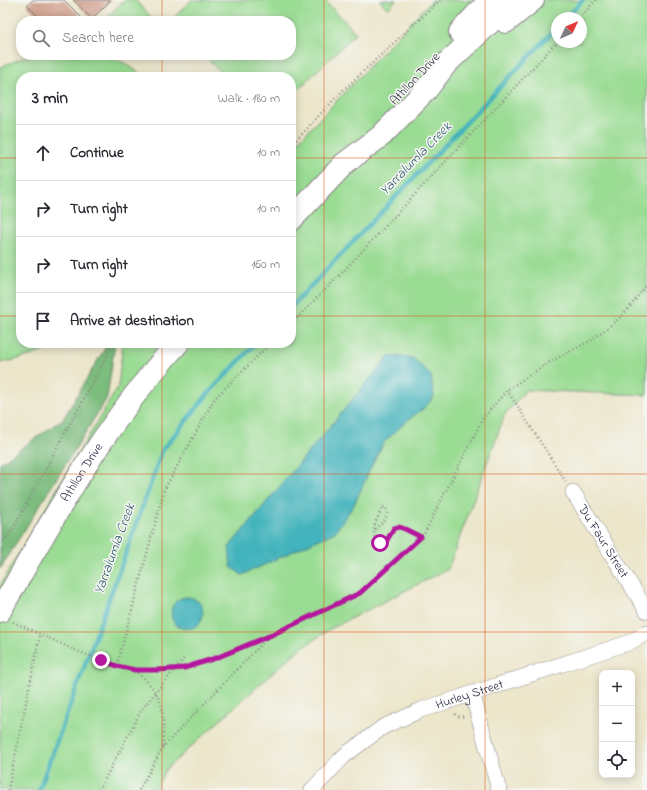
<!DOCTYPE html>
<meta charset="utf-8">
<style>
body{margin:0;font-family:"Indie Flower",sans-serif;background:#f2f2f3;color:#2b2b33}
.controls{position:absolute;right:12px;bottom:12px;display:grid;overflow:hidden;border-radius:8px;box-shadow:0 2px 10px #0003}
.controls button{width:36px;height:36px;display:grid;place-items:center;padding:0;border:0;border-bottom:1px solid #e1e1e2;background:#fff;color:#2b2b33;font:20px sans-serif}
.compass{position:absolute;left:551px;top:12px;width:36px;height:36px;border-radius:50%;background:#fff;box-shadow:0 2px 10px #0003;rotate:46deg}
.stop{position:absolute;width:12px;height:12px;margin:-9px;border:3px solid #b5179e;border-radius:50%;background:#fff}
.stop.end{background:#b5179e;border-color:#fff;box-shadow:0 1px 4px #0008}
.list{margin:0;padding:0;list-style:none}
h2{display:flex;justify-content:space-between;align-items:center;height:52px;margin:0;padding:0 16px;font-size:17px}
h2 small{font-size:13px;font-weight:400;color:#7c7c81}
.list li{display:grid;grid-template-columns:26px 1fr auto;gap:12px;align-items:center;box-sizing:border-box;height:56px;padding:0 16px;border-top:1px solid #e1e1e2}
.list b{display:block;font-size:15px;white-space:nowrap}
.list em{font-size:13px;font-style:normal;color:#7c7c81}
.icon{flex:none;width:22px;height:22px;fill:none;stroke:currentColor;stroke-width:2;stroke-linecap:round;stroke-linejoin:round}
.map{position:relative;flex:none;width:647px;height:790px;overflow:hidden}
.search{position:absolute;background:#fff;box-shadow:0 2px 10px #0003;left:16px;top:16px;width:280px;height:44px;display:flex;align-items:center;gap:10px;box-sizing:border-box;padding:0 14px;border-radius:16px;color:#7c7c81;font-size:15px}
.panel{position:absolute;background:#fff;box-shadow:0 2px 10px #0003;left:16px;top:72px;width:280px;height:276px;border-radius:16px}
.map>svg:first-child{display:block}
.green{fill:#9adc93;stroke:#5e7f67;fill-rule:evenodd}
.forest{fill:#7bbc7d;stroke:#4e6f5c}
.water{fill:#43b3bc;stroke:#326a7c}
.lines{fill:none;stroke-linecap:round;stroke-linejoin:round}
.stream{stroke:#43b3bc;stroke-width:4.5}
.building{fill:#cc9783}
.street-casing{stroke:#878483;stroke-width:16}
.primary-casing{stroke:#878483;stroke-width:24}
.path{stroke:#878483;stroke-width:2.5;stroke-dasharray:1 3;stroke-linecap:butt}
.street{stroke:#fff;stroke-width:15}
.primary{stroke:#fff;stroke-width:22}
.route{stroke:#b5179e;stroke-width:5}
.grid{fill:none;stroke:#de560e;stroke-width:1;stroke-opacity:0.55}
.labels{text-anchor:middle;dominant-baseline:central;stroke-width:3;stroke-linejoin:round;paint-order:stroke}
.street-label{font-size:13px;fill:#22223b;stroke:#f6f6f2}
.water-label{font-size:14px;font-style:italic;fill:#2f5c6f;stroke:#f6f6f2}
</style>
<div class="map">
<svg width="647" height="790" viewBox="0 0 647 790">
<rect width="100%" height="100%" fill="#f6f6f2"/>
<filter id="ink" filterUnits="userSpaceOnUse"><feTurbulence type="fractalNoise" baseFrequency=".025" numOctaves="2"/><feDisplacementMap in="SourceGraphic" scale="8" xChannelSelector="R" yChannelSelector="G"/><feConvolveMatrix kernelMatrix="1 2 1 2 8 2 1 2 1" color-interpolation-filters="sRGB"/></filter>
<filter id="wash" filterUnits="userSpaceOnUse"><feTurbulence type="fractalNoise" baseFrequency=".012" numOctaves="4" result="noise"/><feDisplacementMap in="SourceGraphic" scale="16" xChannelSelector="R" yChannelSelector="G"/><feGaussianBlur stdDeviation="0.9" result="paint"/><feColorMatrix in="noise" values="0 0 0 0 0 0 0 0 0 0 0 0 0 0 0 0 0 1.4 0 .05"/><feComposite in="paint" operator="in"/></filter>
<g filter="url(#wash)">
<rect width="100%" height="100%" fill="#ece6cb"/>
<g class="green">
<polygon points="125,0 135,0 155,21 103,21"/>
<polygon points="191,0 324,0 356,33 291,96 291,77 225,77 204,55 291,55 291,21 171,21"/>
<polygon points="379,0 396,0 388,9"/>
<path d="M 432,0 L 647,0 L 647,392 L 646,395 L 526,390 L 505,414 L 448,569 L 330,629 L 297,651 L 166,769 L 155,790 L 0,790 L 0,585 L 118,387 L 123,343 L 291,343 L 291,149 ZM 557,18 L 581,18 L 581,42 L 557,42 Z"/>
<path d="M 37,55 L 102,55 L 118,60 L 128,65 L 145,77 L 21,77 L 21,343 L 62,343 C 42,353 22,359 0,363 L 0,67 L 22,58 Z"/>
</g>
<polygon class="forest" points="108,343 115,343 107,398 0,569 0,463 63,419"/>
<g class="water">
<polygon points="389,356 413,358 431,376 434,397 424,408 408,420 384,442 373,463 354,505 335,532 242,575 231,567 229,547"/>
<circle cx="187" cy="613" r="16"/>
</g>
<g class="lines">
<g class="stream">
<polyline points="566,18 583,0"/>
<polyline points="291,307 557,27"/>
<polyline points="39,790 123,561 163,449 208,394 256,343"/>
</g>
</g>
<g id="blocks">
<g class="building">
<polygon points="33,0 64,0 85,21 42,21 27,5"/>
<polygon points="73,0 111,0 92,19"/>
</g>
</g>
</g>
<g filter="url(#ink)">
<use href="#blocks" fill-opacity="0" stroke="#878483" stroke-width="1"/>
<g class="lines">
<g class="street-casing">
<g id="street">
<path id="s1" d="M 573,492 L 647,611"/>
<polyline points="472,693 499,790"/>
<path id="s2" d="M 312,790 L 345,755 L 383,727 L 421,710 L 628,643 L 647,633"/>
</g>
</g>
<g class="primary-casing">
<g id="primary">
<polyline points="506,22 533,0"/>
<polyline points="460,32 490,0"/>
<polyline points="291,220 345,163 381,136 427,89 446,64 514,0"/>
<path id="s3" d="M 0,611 C 53,518 105,423 178,343"/>
</g>
</g>
<g class="path">
<polyline points="579,18 596,0"/>
<polyline points="291,146 339,94 440,0"/>
<polyline points="291,324 337,278 557,42"/>
<polyline points="507,390 566,482"/>
<path d="M 375,529 C 381,524 392,516 385,507 L 382,508 L 375,523 L 374,535 C 376,540 379,542 384,543 L 387,540 L 394,528 L 399,527 L 405,529 L 421,537"/>
<polyline points="0,544 10,534 114,343"/>
<polyline points="13,622 77,651 117,666 135,670 159,670 175,668 184,668 216,658 269,637 360,593 424,534 483,418 507,390 548,363 590,341 615,322 630,307 647,284"/>
<polyline points="117,665 164,490 215,398 271,343"/>
<path d="M 135,670 C 143,678 154,687 159,699 C 165,714 163,731 163,746"/>
<polyline points="455,714 460,717 465,716"/>
<polyline points="8,790 40,635"/>
<polyline points="99,790 142,709 185,657"/>
<polyline points="139,790 163,747 267,638"/>
</g>
<use href="#street" class="street"/>
<use href="#primary" class="primary"/>
</g>
</g>
<g class="lines" filter="url(#ink)">
<polyline class="route" points="101,660 117,666 135,670 159,670 184,668 216,658 269,636 360,593 421,537 405,529 399,527 394,528 387,540 384,543 380,543"/>
</g>
<path class="grid" d="M 162,0 L 162,21M 324,0 L 324,790M 485,0 L 485,790M 162,55 L 162,77M 0,158 L 21,158M 291,158 L 647,158M 0,316 L 21,316M 291,316 L 647,316M 162,343 L 162,790M 0,474 L 647,474M 0,632 L 647,632"/>
<g class="labels">
<g class="street-label">
<text transform="translate(415 79) rotate(-47)">Athllon Drive</text>
<text stroke="none"><textPath href="#s3" startOffset="161">Athllon Drive</textPath></text>
<text stroke="none"><textPath href="#s1" startOffset="58">Du Faur Street</textPath></text>
<text stroke="none"><textPath href="#s2" startOffset="188">Hurley Street</textPath></text>
</g>
<g class="water-label">
<text transform="translate(416 159) rotate(-46)">Yarralumla Creek</text>
<text transform="translate(115 549) rotate(-70)">Yarralumla Creek</text>
</g>
</g>
</svg>
<div class="controls">
<button>+</button>
<button>−</button>
<button><svg class="icon" aria-label="locate" viewBox="0 0 24 24"><circle cx="12" cy="12" r="6"/><path d="M12 2v4M12 18v4M2 12h4M18 12h4"/></svg></button>
</div>
<svg class="compass" viewBox="-18 -18 36 36"><path d="M0-13l5 13h-10z" fill="#e53935"/><path d="M0 13l5-13h-10z" fill="#7c7c81"/></svg>
<div class="stop" style="left:380px;top:543px"></div>
<div class="stop end" style="left:101px;top:660px"></div>
<div class="search"><svg class="icon" aria-label="search" viewBox="0 0 24 24"><circle cx="10" cy="10" r="6"/><path d="M15 15l6 6"/></svg>Search here</div>
<section class="panel">
<h2>3 min<small>Walk · 180 m</small></h2>
<ul class="list">
<li><svg class="icon" aria-label="ahead" viewBox="0 0 24 24"><path d="M12 20V5M6 11l6-6 6 6"/></svg><div><b>Continue</b></div><em>10 m</em></li>
<li><svg class="icon" aria-label="right" viewBox="0 0 24 24"><path d="M7 20v-9h11M14 6l5 5-5 5"/></svg><div><b>Turn right</b></div><em>10 m</em></li>
<li><svg class="icon" aria-label="right" viewBox="0 0 24 24"><path d="M7 20v-9h11M14 6l5 5-5 5"/></svg><div><b>Turn right</b></div><em>160 m</em></li>
<li><svg class="icon" aria-label="arrive" viewBox="0 0 24 24"><path d="M6 21V4h12l-3 4 3 4H6"/></svg><div><b>Arrive at destination</b></div></li>
</ul>
</section>
</div>
